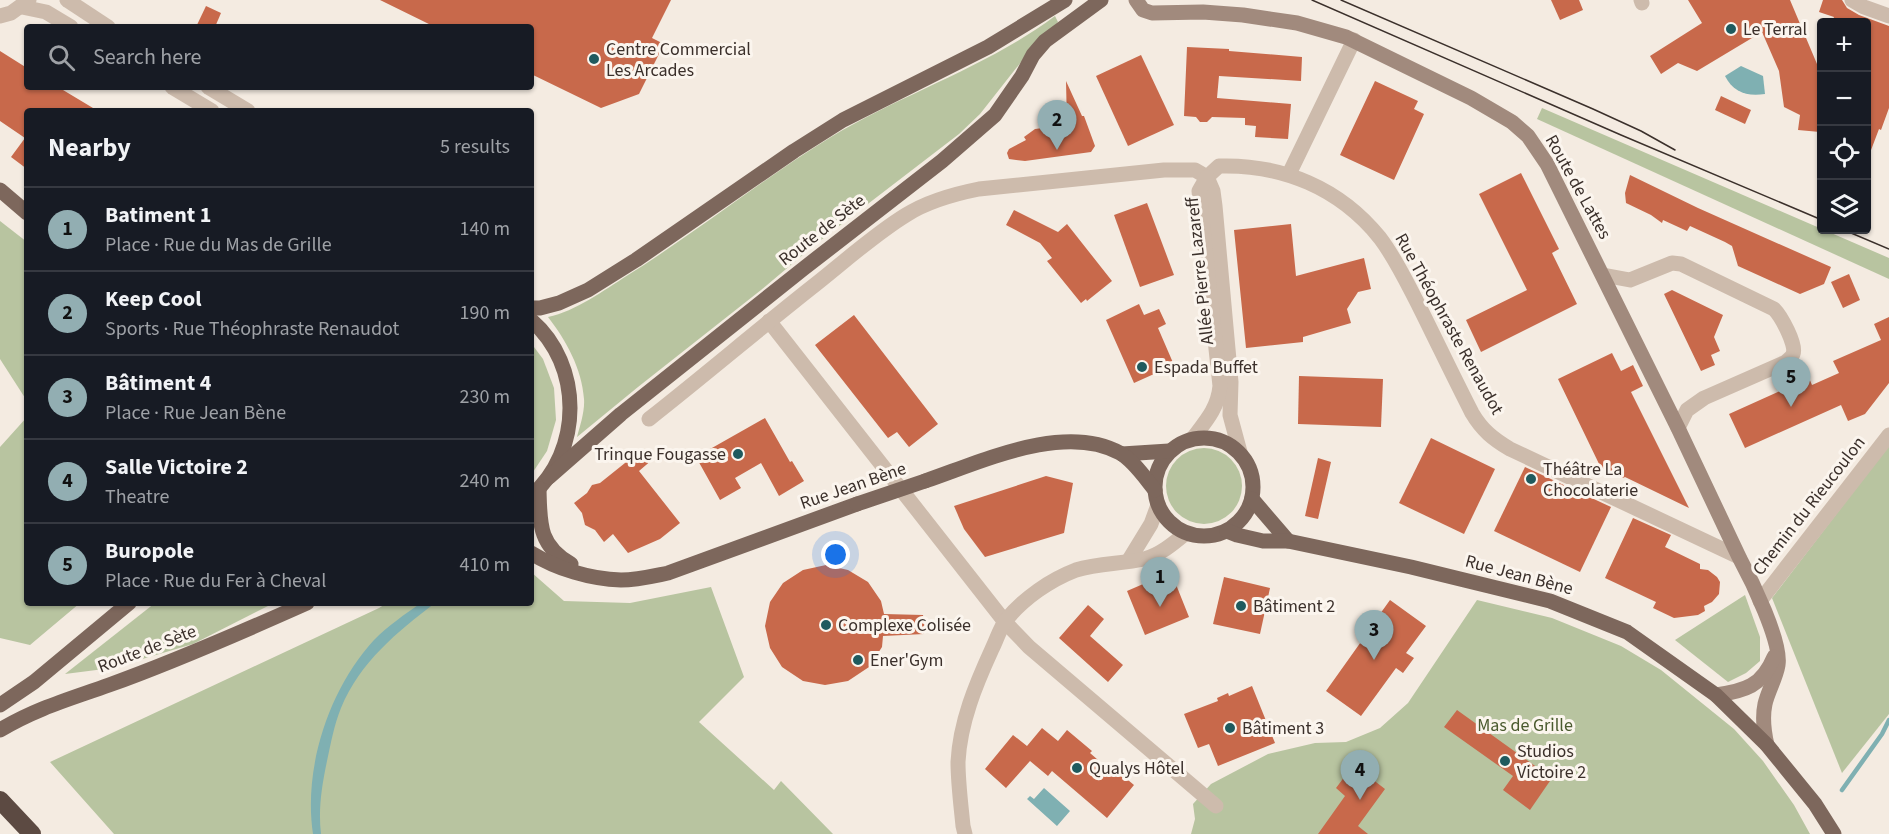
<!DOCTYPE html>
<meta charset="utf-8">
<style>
body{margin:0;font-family:"Source Sans 3",sans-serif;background:#20242c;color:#f1f3f6}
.controls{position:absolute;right:18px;top:18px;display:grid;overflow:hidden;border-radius:6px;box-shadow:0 2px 4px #0004}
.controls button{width:54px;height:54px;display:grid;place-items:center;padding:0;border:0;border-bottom:2px solid #363941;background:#171b24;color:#f1f3f6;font:30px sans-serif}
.you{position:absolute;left:836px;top:555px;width:21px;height:21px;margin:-15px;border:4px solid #fff;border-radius:50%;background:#1a73e8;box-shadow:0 0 0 9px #1a73e833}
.badge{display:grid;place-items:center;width:39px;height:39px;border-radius:50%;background:#92aeb2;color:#111;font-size:20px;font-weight:700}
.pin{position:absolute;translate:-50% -50px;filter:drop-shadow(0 2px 3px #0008)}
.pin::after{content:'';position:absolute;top:32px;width:21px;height:18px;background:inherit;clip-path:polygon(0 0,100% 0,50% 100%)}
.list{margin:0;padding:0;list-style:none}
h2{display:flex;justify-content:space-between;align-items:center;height:78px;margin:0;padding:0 24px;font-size:26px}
h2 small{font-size:20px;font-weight:400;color:#9ea1a6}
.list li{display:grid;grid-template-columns:39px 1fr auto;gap:18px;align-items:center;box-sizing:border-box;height:84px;padding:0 24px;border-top:2px solid #363941}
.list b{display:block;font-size:22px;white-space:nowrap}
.list p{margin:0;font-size:20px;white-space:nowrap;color:#9ea1a6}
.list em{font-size:20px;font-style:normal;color:#9ea1a6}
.icon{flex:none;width:33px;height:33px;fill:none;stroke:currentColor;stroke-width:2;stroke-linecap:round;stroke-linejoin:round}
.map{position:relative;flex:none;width:1889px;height:834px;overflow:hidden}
.search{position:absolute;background:#171b24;box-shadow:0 2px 4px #0004;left:24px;top:24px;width:510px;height:66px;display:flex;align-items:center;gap:15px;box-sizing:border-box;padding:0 21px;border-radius:6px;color:#9ea1a6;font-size:22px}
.panel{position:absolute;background:#171b24;box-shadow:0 2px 4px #0004;left:24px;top:108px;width:510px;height:498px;border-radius:6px}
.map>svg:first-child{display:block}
.green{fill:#b8c4a0}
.water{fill:#7fb0b2}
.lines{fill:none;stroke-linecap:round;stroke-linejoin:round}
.stream{stroke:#7fb0b2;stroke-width:4.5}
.building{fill:#c8694b}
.street{stroke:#cdbbac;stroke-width:15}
.secondary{stroke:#a18a7d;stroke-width:15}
.primary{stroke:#7d675c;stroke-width:15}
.highway{stroke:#5c4a42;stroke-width:18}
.tram{stroke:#3b302b;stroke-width:1.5}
.primary-bridge{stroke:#7d675c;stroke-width:15}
.poi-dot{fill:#1f5a5e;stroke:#fbf5ee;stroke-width:2}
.labels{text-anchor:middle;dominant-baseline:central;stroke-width:6;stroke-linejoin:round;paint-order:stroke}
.poi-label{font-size:18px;fill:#3b302b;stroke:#fbf5ee;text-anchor:start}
.street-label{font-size:18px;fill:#3b302b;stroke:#fbf5ee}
.park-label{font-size:18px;fill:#4a5a2e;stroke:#fbf5ee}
</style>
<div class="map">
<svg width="1889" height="834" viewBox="0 0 1889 834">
<rect width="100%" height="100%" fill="#f4ebe1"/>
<g class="green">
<path d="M 1055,16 L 1058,22 L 1025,57 L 980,114 L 959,134 L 817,243 L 761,290 L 638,387 L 577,437 C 580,426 585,411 584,399 C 582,369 566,340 548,317 C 576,311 603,291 628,275 C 697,232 761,180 831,137 C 904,93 987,67 1055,16 Z"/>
<polygon points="1542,108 1889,258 1889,279 1537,119"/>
<polygon points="0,221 27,242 27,401 0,359"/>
<polygon points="531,343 543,359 554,388 556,420 547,451 531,475"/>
<polygon points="27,417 27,603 80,603 30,645 0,638 0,447"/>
<polygon points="1889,445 1889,714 1842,773 1772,598"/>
<circle cx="1204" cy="486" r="38"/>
<polygon points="531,572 564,601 630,603 711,587 744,677 699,722 774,790 781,781 833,834 114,834 50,762 379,608 387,603 531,603"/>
<polygon points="1745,595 1760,637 1760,661 1746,673 1728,682 1675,640"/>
<polygon points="1477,600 1552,618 1621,646 1661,670 1734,729 1763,761 1794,805 1810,834 1191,834 1195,819 1193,804 1211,784 1268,754 1315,743 1346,742 1380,728 1408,703"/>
<polygon points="155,603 274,603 193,644 112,668 65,674"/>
</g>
<g class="water">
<path d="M 1741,66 L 1763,76 L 1765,94 C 1747,97 1733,92 1725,76 Z"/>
<path d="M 421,603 L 435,603 C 397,632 360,662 341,708 C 334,725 331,743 327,761 C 322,785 318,809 321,834 L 313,834 C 303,768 329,689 374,640 C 388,626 405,614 421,603 Z"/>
<polygon points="1044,788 1070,811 1057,826 1027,799 1030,796 1034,799"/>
</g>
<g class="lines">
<polyline class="stream" points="1842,790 1882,734 1889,720"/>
</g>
<g class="building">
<polygon points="380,0 671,0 652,38 664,44 639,94 601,108 531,74 531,27 435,27"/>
<polygon points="1551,0 1579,0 1583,10 1560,20"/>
<polygon points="1688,0 1790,0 1817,64 1821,98 1820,132 1798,130 1800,115 1784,107 1779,71 1762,32 1697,71 1678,63 1661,74 1650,56 1702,23"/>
<polygon points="1823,0 1842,0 1847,8 1859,15 1889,26 1889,108 1881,130 1879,129 1868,158 1866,158 1866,22 1832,22 1834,17 1819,12"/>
<polygon points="206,6 221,13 215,27 196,27"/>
<polygon points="1187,47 1229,49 1229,51 1302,57 1301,81 1219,76 1217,98 1291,104 1288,139 1255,137 1256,126 1245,125 1245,118 1212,117 1207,122 1200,122 1196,117 1184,116"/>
<polygon points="0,51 27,68 27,87 58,87 98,111 27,111 27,169 11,157 25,138 0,121"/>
<polygon points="1141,55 1174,125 1128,146 1096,76"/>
<polygon points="1066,81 1082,116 1084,116 1095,146 1091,152 1025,161 1009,159 1007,153 1009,149 1026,140 1024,137 1035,129 1067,125"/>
<polygon points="1375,81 1418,101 1414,109 1424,114 1394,180 1340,155"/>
<polygon points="1721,96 1751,110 1745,124 1715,110"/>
<polygon points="1521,173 1559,249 1552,253 1577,304 1481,352 1466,320 1527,290 1479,194"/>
<polygon points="1630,175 1698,208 1831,267 1824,284 1800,294 1738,266 1732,246 1725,242 1690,226 1687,231 1663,220 1662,223 1651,215 1626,203 1625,193"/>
<polygon points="1147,203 1174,275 1140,287 1114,215"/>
<polygon points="1014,210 1058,232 1067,224 1112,281 1087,301 1086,299 1081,303 1047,261 1052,258 1040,243 1006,225"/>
<polygon points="1291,224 1296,276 1364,258 1371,289 1358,292 1347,309 1351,323 1303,337 1303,342 1246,348 1234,230"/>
<polygon points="1849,274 1860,300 1843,308 1831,282"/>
<polygon points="1672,290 1723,315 1714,337 1720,351 1711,355 1715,365 1701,371 1664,294"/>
<polygon points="1139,304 1144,315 1159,309 1166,324 1158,328 1174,365 1134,383 1106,320"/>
<polygon points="854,315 938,424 909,447 897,432 888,438 815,345"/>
<polygon points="1889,317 1889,383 1865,414 1848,421 1841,405 1745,448 1729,414 1809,378 1812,385 1839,373 1833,361 1881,340 1874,324"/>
<polygon points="1612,353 1621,371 1633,365 1643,386 1631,392 1689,508 1625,477 1623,478 1601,468 1558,379"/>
<polygon points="1299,376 1383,379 1381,427 1298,424"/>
<polygon points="765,418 790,462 792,461 804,481 779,496 761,463 735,478 741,488 720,500 696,457"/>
<polygon points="1431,438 1495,469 1464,534 1399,503"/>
<polygon points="646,449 653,459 639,471 680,523 660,539 628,553 613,534 604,542 595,530 585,525 582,513 574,503 587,493 592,485 600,483 630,459 631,461"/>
<polygon points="1318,458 1331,462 1318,519 1305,516"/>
<polygon points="1525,467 1611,507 1580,572 1494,531"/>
<polygon points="1046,476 1073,483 1064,533 985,557 964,529 954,506"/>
<polygon points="1633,518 1671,535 1665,547 1700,564 1700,569 1708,570 1717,577 1720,582 1719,594 1712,602 1704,606 1705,611 1698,615 1674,618 1653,608 1656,602 1605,578"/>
<polygon points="826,565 848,570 868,582 881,601 884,614 923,615 925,629 924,634 883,636 882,647 869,667 848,681 825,685 803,681 782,667 770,648 765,626 770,602 783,583 803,570"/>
<polygon points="1171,572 1189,617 1145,635 1127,591"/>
<polygon points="1224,577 1270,588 1260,634 1213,624"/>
<polygon points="1390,600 1426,626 1406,653 1414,658 1403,673 1396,668 1361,716 1326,691 1363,639 1359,635 1366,625 1370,628"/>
<polygon points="1088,605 1104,619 1090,636 1123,665 1108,682 1059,638"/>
<polygon points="1252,686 1275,743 1218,766 1209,744 1198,748 1184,714 1218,701 1217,698 1228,693 1229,696"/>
<polygon points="1457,710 1552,778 1530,810 1503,790 1513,776 1444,727"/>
<polygon points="1042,728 1058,741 1067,730 1092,751 1090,753 1113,773 1116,770 1134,785 1107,818 1052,771 1048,776 1030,761 1006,788 985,769 1013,735 1027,746"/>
<polygon points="1355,769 1362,774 1363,772 1385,789 1358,826 1368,834 1318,834 1345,796 1336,788 1345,776 1350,776"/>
</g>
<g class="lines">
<g class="street">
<polyline points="67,0 108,27"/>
<polyline points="1641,0 1642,3"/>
<polyline points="1852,0 1864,7 1889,16"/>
<polyline points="22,7 46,12 71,27"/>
<polyline points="0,16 11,13 29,0"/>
<polyline points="172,87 212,111"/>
<polyline points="208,87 248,111"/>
<polyline points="1289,174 1354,40"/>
<polyline points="1207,177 1213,191 1215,206 1231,382 1230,415 1240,452"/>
<path d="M 1603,275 L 1630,280 L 1672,263 L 1681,264 L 1774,309 C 1781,316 1797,345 1793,354 C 1792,357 1789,359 1786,362 L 1704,398 L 1687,410 L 1678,428"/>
<polyline points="769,321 1005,622 1029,647 1216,806"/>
<path d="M 649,419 C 705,375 760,328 816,284 C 845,261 875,234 906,215 C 928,201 954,194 979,189 L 1164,170 L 1195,170 L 1207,177 L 1219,166 C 1282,164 1340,188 1380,238 C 1396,259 1407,283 1419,306 C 1437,342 1454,378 1472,413 C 1482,430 1493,439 1510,449 L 1739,557"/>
<path d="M 1193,438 C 1206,421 1218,408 1220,386 L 1199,191 L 1207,177"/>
<polyline points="1129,560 1151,524 1158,505"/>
<polyline points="1760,601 1889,435"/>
<path d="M 965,834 L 963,826 C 961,805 958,783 958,762 C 960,722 976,684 992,649 C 997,639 1000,628 1006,620 C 1024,598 1050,580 1076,570 C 1098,563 1122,564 1144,559 C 1160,555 1174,543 1186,533"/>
</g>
<g class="secondary">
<path d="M 1136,0 L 1143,10 L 1152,13 L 1203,12 L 1243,15 L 1297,23 L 1346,37 L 1471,98 L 1512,122 L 1528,136 L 1547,164 L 1678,428 L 1739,557 C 1751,579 1782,642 1778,665 C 1776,678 1768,691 1765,704 C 1762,718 1764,732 1767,745"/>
<path d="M 1716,695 C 1745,691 1762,686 1774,657"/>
</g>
<g class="primary">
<polyline points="0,190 27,213"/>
<polyline points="531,308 540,308 559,303 588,290 636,260 794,151 843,120 988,47 1065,0"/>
<path d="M 531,320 C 583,365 583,451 531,496"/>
<circle cx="1204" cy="487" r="49"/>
<polyline points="1122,454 1169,451"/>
<polyline points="549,477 621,414 803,269 942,161 995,115 1022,76 1033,55 1045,41 1101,0"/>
<path d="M 925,481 C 981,462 1064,422 1120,453 C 1134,461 1145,478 1155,490"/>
<path d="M 539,489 C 540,523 538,545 571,564"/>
<polyline points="1252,499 1288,541"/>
<polyline points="1227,531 1237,535 1263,541 1288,541 1411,567 1550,601 1627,632 1716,695 1767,745 1815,804 1834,834"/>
<path d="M 531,553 C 557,569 590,579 621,580 C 637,580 653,576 668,573 L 857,504"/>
<polyline points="0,705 34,682 129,603"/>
<path d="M 0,730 C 37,708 70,699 109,685 C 176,661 242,632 307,603"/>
</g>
<polyline class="highway" points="0,800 32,834"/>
<g class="tram">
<polyline points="1312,0 1621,135 1822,220"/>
<polyline points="1341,0 1593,109 1641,131 1675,150"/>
<polyline points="1844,230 1889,249"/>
</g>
<polyline class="primary-bridge" points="857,504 925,481"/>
</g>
<g class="poi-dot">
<circle cx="1731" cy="29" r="6"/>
<circle cx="594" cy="59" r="6"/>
<circle cx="1142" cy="367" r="6"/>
<circle cx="738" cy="454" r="6"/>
<circle cx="1531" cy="479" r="6"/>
<circle cx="1241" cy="606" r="6"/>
<circle cx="826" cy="625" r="6"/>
<circle cx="858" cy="660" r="6"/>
<circle cx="1230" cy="728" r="6"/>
<circle cx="1505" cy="761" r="6"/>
<circle cx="1077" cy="768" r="6"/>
</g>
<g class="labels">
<g class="poi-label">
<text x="1743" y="29">Le Terral</text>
<text x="606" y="49">Centre Commercial<tspan x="606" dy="21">Les Arcades</tspan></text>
<text x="1154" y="367">Espada Buffet</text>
<text x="726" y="454" text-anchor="end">Trinque Fougasse</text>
<text x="1543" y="469">Théâtre La<tspan x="1543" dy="21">Chocolaterie</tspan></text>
<text x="1253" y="606">Bâtiment 2</text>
<text x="838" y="625">Complexe Colisée</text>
<text x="870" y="660">Ener'Gym</text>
<text x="1242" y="728">Bâtiment 3</text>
<text x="1517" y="751">Studios<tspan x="1517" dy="21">Victoire 2</tspan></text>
<text x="1089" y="768">Qualys Hôtel</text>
</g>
<g class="street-label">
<text transform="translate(1578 187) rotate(61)">Route de Lattes</text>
<text transform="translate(822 230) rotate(-38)">Route de Sète</text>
<text transform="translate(1200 271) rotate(-96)">Allée Pierre Lazareff</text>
<text transform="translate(1449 324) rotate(61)">Rue Théophraste Renaudot</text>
<text transform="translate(853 486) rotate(-19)">Rue Jean Bène</text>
<text transform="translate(1809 506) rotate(-52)">Chemin du Rieucoulon</text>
<text transform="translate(1519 575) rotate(15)">Rue Jean Bène</text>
<text transform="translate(147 649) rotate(-21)">Route de Sète</text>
</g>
<g class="park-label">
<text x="1525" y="725">Mas de Grille</text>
</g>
</g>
</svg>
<div class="controls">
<button>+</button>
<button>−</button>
<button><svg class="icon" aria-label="locate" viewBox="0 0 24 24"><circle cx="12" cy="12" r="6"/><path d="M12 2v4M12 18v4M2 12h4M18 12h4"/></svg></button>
<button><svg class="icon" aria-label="layers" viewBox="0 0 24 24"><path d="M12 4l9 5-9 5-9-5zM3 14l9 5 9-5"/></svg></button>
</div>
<div class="you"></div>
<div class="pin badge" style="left:1160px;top:607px">1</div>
<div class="pin badge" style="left:1057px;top:150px">2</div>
<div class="pin badge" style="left:1374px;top:660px">3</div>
<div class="pin badge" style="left:1360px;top:800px">4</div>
<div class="pin badge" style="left:1791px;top:407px">5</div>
<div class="search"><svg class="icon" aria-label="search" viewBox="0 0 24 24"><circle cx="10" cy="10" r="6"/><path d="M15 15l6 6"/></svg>Search here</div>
<section class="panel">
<h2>Nearby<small>5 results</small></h2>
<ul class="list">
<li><span class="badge">1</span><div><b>Batiment 1</b><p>Place · Rue du Mas de Grille</p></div><em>140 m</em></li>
<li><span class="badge">2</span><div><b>Keep Cool</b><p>Sports · Rue Théophraste Renaudot</p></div><em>190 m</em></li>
<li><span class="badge">3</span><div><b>Bâtiment 4</b><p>Place · Rue Jean Bène</p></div><em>230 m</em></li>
<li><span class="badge">4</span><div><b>Salle Victoire 2</b><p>Theatre</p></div><em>240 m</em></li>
<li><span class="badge">5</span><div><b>Buropole</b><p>Place · Rue du Fer à Cheval</p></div><em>410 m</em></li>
</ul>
</section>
</div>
